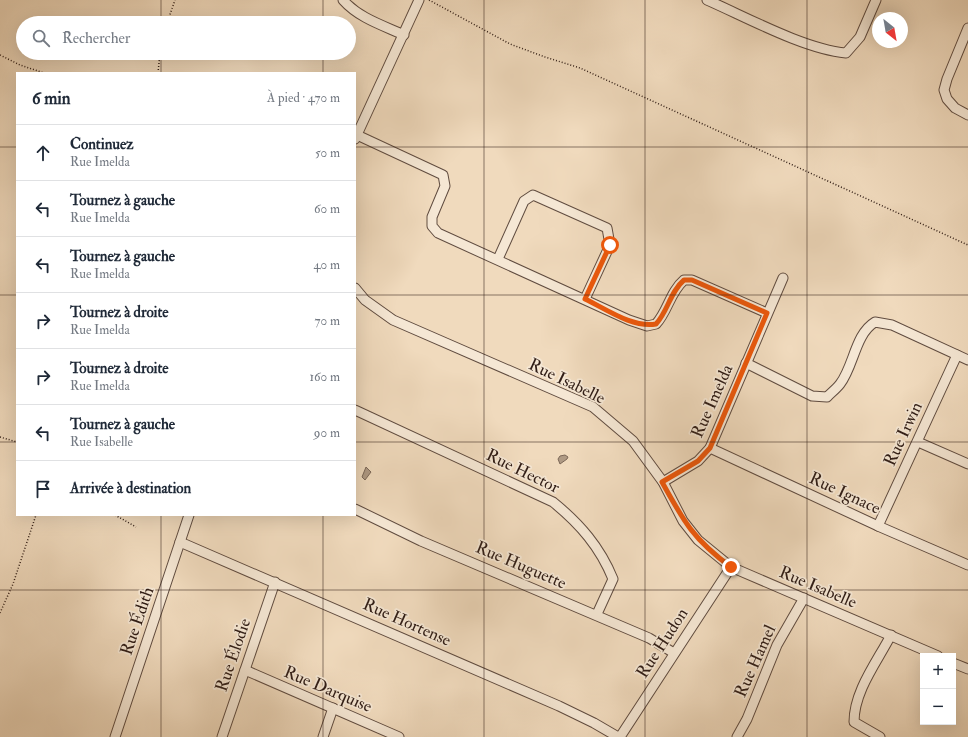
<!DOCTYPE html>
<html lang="fr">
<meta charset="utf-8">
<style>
body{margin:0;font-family:"IM FELL Double Pica",serif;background:#f6f6f7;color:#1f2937}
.controls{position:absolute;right:12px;bottom:12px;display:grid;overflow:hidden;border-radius:0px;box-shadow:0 4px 16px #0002}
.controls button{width:36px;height:36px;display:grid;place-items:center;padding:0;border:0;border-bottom:1px solid #e0e1e3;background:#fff;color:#1f2937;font:20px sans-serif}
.compass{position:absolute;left:872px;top:12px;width:36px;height:36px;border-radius:50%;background:#fff;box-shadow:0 4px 16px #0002;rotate:149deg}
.stop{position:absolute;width:12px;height:12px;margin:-9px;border:3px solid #ea580c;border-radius:50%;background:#fff}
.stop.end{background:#ea580c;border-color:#fff;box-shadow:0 1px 4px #0008}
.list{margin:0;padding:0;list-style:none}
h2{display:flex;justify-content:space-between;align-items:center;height:52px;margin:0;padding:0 16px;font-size:17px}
h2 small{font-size:13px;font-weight:400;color:#747a83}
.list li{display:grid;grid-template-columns:26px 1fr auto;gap:12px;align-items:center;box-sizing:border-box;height:56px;padding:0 16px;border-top:1px solid #e0e1e3}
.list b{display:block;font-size:15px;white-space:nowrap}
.list p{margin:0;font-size:13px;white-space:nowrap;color:#747a83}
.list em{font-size:13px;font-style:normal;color:#747a83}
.icon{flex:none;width:22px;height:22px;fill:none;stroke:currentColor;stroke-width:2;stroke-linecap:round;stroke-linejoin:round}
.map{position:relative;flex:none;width:968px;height:737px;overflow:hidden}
.search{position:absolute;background:#fff;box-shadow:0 4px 16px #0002;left:16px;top:16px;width:340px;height:44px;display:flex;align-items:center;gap:10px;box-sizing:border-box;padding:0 14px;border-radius:22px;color:#747a83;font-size:15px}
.panel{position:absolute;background:#fff;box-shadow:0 4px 16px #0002;left:16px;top:72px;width:340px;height:444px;border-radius:0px}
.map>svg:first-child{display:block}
.water{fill:#af9a84;stroke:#7c6858}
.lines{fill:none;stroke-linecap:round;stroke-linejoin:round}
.minor-casing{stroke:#604c40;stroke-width:11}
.path{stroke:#301d16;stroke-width:1.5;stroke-dasharray:1 2;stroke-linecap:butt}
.minor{stroke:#f5e7d4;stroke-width:9}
.route{stroke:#ea580c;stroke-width:5}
.grid{fill:none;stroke:#301d16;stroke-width:1;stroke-opacity:0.55}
.labels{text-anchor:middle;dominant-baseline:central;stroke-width:3.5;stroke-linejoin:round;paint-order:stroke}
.street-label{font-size:17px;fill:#301d16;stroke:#f5e7d4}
</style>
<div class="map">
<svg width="968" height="737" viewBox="0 0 968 737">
<rect width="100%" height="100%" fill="#f0dabd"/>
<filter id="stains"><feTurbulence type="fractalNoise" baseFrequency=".005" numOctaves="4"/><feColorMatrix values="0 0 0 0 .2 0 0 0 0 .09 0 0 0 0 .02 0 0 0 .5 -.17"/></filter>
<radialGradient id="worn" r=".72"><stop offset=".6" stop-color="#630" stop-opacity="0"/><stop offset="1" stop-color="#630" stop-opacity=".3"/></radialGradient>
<g class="water">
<polygon points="565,455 568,457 567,459 560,464 558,459 560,456"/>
<polygon points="366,467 371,472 365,480 362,477"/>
</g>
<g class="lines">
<g class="minor-casing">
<g id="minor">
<path d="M 343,0 C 359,18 382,25 404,35"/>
<path d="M 707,0 C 746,17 804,49 846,53 L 860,37 L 876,0"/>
<polyline points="968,28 947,79 944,90 947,99 955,108 968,115"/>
<path d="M 357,135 L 443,175 L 445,186 L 432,217 L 432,226 L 438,233 L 629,320 L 647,326 L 656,324 C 668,311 670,292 684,280 L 692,280 L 767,313"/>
<polyline points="355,139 419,0"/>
<polyline points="498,259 524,201 533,195 607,228 610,245 585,299"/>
<polyline points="355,288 365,300 393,320 593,407 633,441 663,482 683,521 698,540 731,567 938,656"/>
<path d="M 746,363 L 812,396 L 827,397 C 831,393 836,389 840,384 C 854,366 855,334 875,322 L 892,325 L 968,360"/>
<path d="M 355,410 L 553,502 C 580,524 600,547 613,579 L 597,614"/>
<polyline points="918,442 968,464"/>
<polyline points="710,448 878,526 968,565"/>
<polyline points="663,482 698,461 710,448 783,278"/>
<polyline points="355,509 421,541 649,638 674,653"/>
<polyline points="878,526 957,355"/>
<polyline points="180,542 559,706 594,723 618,737"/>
<polyline points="953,663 968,669"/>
<polyline points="245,670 399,737"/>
<polyline points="115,737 189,515"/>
<polyline points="222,737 275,582"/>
<polyline points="323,737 333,708"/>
<polyline points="620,737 731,567"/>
<polyline points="737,737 747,719 777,645 804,598"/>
<path d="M 880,737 L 854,722 C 854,691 877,662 891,635"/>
</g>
</g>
<g class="path">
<polyline points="429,0 510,44 545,57 580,68 968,245"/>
<polyline points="167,23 175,0"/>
<polyline points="0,55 20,65 44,73"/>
<polyline points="158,73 160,53"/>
<polyline points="0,437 17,442"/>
<polyline points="115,515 136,527"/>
<polyline points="0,613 13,584 36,515"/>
</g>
<use href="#minor" class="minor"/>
</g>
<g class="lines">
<path class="route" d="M 610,245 L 585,299 C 606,309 632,328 656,324 C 668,311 670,292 684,280 L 692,280 L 767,313 L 710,448 L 698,461 L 662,482 C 684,522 694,540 731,567"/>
</g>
<path class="grid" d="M 161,0 L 161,23M 323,0 L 323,23M 484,0 L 484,737M 645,0 L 645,737M 807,0 L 807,737M 161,53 L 161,73M 323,53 L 323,73M 0,147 L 17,147M 355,147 L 968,147M 0,295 L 17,295M 355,295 L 968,295M 0,442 L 17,442M 355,442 L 968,442M 161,515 L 161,737M 323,515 L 323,737M 0,590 L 968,590"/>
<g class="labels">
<g class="street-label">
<text transform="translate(567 381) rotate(26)">Rue Isabelle</text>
<text transform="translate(712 401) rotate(-66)">Rue Imelda</text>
<text transform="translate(903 434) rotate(-65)">Rue Irwin</text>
<text transform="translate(523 471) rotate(26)">Rue Hector</text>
<text transform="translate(845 493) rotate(25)">Rue Ignace</text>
<text transform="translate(521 565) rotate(23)">Rue Huguette</text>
<text transform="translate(818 587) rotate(23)">Rue Isabelle</text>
<text transform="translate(137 621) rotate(-71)">Rue Édith</text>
<text transform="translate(407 622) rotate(24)">Rue Hortense</text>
<text transform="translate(662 643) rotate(-57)">Rue Hudon</text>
<text transform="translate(233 655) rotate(-71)">Rue Élodie</text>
<text transform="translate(755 661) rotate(-66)">Rue Hamel</text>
<text transform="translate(328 689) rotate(23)">Rue Darquise</text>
</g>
</g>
<rect width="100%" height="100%" filter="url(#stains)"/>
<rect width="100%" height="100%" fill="url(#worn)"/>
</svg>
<div class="controls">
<button>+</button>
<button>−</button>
</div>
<svg class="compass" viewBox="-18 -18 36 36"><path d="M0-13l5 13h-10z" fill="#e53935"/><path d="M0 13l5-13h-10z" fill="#747a83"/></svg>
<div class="stop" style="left:610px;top:245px"></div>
<div class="stop end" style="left:731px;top:567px"></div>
<div class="search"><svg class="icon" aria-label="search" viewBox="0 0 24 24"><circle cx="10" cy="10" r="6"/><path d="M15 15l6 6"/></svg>Rechercher</div>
<section class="panel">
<h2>6 min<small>À pied · 470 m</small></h2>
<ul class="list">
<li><svg class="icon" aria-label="ahead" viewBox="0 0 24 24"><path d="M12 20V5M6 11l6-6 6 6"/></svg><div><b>Continuez</b><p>Rue Imelda</p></div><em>50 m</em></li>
<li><svg class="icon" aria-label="left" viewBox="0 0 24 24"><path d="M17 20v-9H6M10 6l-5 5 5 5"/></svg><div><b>Tournez à gauche</b><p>Rue Imelda</p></div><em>60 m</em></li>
<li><svg class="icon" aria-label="left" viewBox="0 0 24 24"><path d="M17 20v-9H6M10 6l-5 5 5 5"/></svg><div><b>Tournez à gauche</b><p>Rue Imelda</p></div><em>40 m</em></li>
<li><svg class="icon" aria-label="right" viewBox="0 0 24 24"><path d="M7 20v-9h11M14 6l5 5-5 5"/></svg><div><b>Tournez à droite</b><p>Rue Imelda</p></div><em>70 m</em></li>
<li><svg class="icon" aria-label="right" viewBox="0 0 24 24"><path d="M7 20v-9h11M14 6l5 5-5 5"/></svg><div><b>Tournez à droite</b><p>Rue Imelda</p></div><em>160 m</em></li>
<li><svg class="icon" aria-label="left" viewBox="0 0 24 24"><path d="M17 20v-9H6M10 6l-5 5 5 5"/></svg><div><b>Tournez à gauche</b><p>Rue Isabelle</p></div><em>90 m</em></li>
<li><svg class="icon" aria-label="arrive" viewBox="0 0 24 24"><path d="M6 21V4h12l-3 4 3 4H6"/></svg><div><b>Arrivée à destination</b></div></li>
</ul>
</section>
</div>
